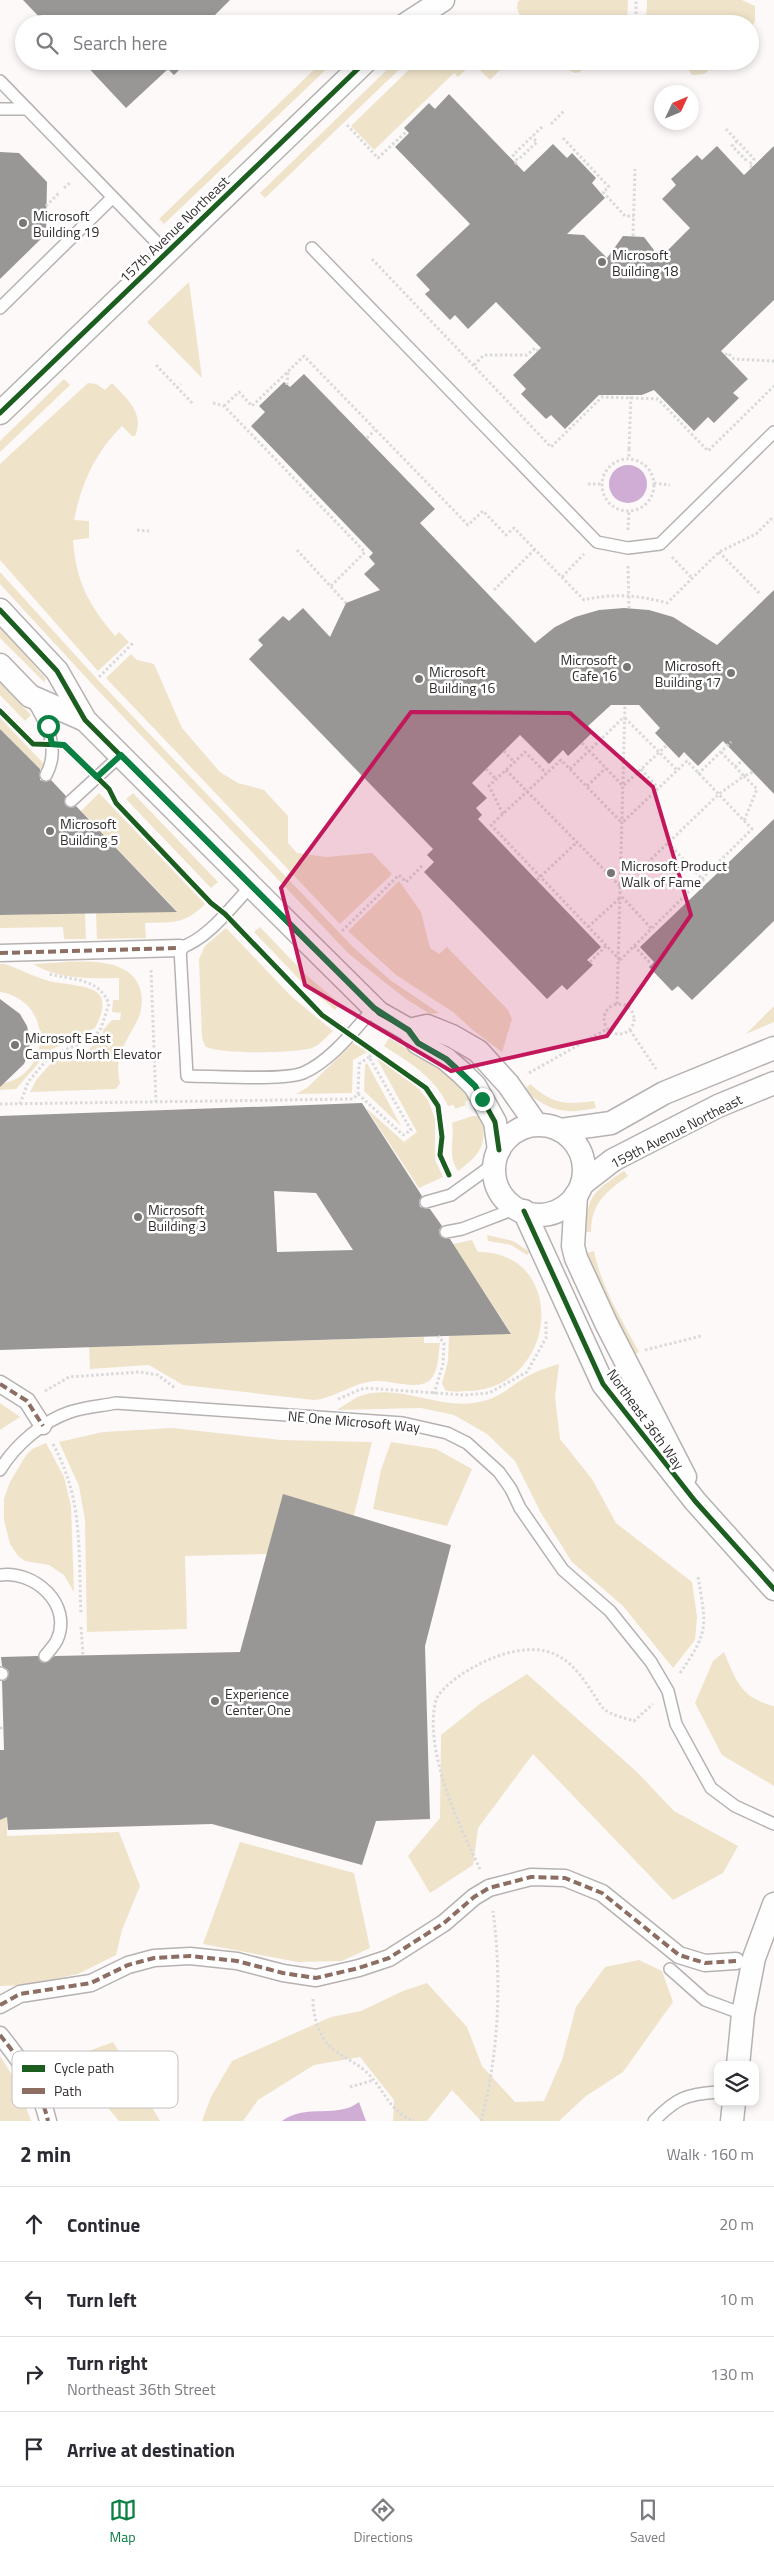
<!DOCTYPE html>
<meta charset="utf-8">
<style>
body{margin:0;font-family:"Titillium Web",sans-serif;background:#f7f7f7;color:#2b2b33}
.controls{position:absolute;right:15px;bottom:15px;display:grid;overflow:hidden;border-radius:10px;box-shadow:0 2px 8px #0003}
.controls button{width:45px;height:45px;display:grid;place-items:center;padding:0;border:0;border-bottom:1px solid #e1e1e2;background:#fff;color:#2b2b33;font:25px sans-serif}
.compass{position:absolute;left:654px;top:85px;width:45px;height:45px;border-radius:50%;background:#fff;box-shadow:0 2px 8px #0003;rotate:46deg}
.stop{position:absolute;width:15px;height:15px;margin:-11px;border:4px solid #0b8043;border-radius:50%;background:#fff}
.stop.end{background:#0b8043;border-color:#fff;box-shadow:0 1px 5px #0008}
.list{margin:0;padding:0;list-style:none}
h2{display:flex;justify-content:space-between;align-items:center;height:65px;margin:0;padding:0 20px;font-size:21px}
h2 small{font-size:16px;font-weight:400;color:#7c7c81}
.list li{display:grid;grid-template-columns:32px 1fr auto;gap:15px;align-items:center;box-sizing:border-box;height:75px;padding:0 20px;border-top:1px solid #e1e1e2}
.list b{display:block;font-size:19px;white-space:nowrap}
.list p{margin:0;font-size:16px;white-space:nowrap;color:#7c7c81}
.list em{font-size:16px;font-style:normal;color:#7c7c81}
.icon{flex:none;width:28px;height:28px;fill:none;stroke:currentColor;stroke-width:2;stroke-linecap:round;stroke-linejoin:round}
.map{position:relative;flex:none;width:774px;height:2121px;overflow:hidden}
.search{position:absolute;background:#fff;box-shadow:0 2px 8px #0003;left:15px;right:15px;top:15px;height:55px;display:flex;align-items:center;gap:12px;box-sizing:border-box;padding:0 18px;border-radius:28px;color:#7c7c81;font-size:19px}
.sheet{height:365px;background:#fff}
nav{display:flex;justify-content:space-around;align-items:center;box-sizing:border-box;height:70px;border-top:1px solid #e1e1e2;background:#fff;font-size:14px;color:#7c7c81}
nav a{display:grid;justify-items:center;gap:2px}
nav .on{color:#0b8043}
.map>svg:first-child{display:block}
.green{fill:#efe3ca}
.water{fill:#d0add5}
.building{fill:#999795;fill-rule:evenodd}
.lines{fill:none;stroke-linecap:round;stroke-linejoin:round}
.service-casing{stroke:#b6b2b2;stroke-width:14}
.pedestrian-casing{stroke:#b6b2b2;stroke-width:19}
.minor-casing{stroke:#b6b2b2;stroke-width:25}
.path{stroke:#dadada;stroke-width:3;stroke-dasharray:2.5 2.5;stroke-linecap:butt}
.service{stroke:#fffefe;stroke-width:11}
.pedestrian{stroke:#fffefe;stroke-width:16}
.minor{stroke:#fffefe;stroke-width:22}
.path-bridge{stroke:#dadada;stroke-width:3;stroke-dasharray:2.5 2.5;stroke-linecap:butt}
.quiet{stroke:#8d6e63;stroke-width:4;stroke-dasharray:8 4;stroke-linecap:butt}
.cycleway-casing{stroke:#fff;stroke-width:8}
.cycleway{stroke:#1b5e20;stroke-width:5}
.route{stroke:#0b8043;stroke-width:6}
.marked{fill:#c2185b;fill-opacity:0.2;stroke:#c2185b;stroke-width:4;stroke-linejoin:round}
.poi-dot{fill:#797675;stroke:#fff;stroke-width:2}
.labels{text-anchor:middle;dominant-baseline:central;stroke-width:5;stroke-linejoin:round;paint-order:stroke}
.poi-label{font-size:14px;fill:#322f2e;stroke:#fff;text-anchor:start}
.street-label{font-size:14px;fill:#322f2e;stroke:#fff}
.key{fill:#fff;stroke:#c2c1c0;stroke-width:1}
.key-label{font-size:14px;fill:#322f2e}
</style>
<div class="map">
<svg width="774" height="2121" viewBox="0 0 774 2121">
<rect width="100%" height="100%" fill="#fdf9f9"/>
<g class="green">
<polygon points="522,0 628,0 627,24 523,24 517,8 518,1"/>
<polygon points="647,0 742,0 755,6 755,21 750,29 750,24 646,24"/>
<polygon points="323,61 335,61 164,224 159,219"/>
<polygon points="396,61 408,61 265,198 260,193"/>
<polygon points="418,61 505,61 507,63 490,80 473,63 458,77 454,73 374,150 351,126"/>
<polygon points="568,61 588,61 580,72 575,73 565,68"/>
<polygon points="683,61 702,61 708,71 704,74 692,75"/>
<polygon points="189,282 202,378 147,322"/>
<polygon points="64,379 70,385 0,452 0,441"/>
<path d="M 88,383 L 96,384 L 105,390 L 112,383 C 127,399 145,413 135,436 L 132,436 L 122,426 C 95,453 82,482 74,520 L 89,521 L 89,538 L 73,540 C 76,581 88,604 115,636 L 119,632 L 129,642 L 98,671 L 0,560 L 0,464 Z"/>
<polygon points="0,572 97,679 353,947 390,980 439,1013 430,1014 406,999 349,954 92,684 0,584"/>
<polygon points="0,627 46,679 44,682 0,638"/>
<polygon points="131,654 137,660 154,664 182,728 220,772 238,783 264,790 288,816 288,843 297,853 326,857 372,853 392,874 340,924 106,678"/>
<polygon points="0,683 31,715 25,721 0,695"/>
<polygon points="0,718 44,764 42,771 0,729"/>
<path d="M 99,793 L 205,904 C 184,925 172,922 145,923 L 146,938 L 97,939 L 96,913 L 177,911 L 81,811 Z"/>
<polygon points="133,793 218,882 211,888 126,799"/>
<polygon points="399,881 421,912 430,948 439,954 447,947 508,1010 512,1019 502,1052 474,1031 453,1012 396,975 348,931"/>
<polygon points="85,913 86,939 64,939 63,927 0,928 0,915"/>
<polygon points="260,927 305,974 340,1004 335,1010 300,980 254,932"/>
<path d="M 226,928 L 292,997 L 333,1031 C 327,1036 320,1045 312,1048 C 296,1053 218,1055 205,1046 L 202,1038 L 199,959 L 205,946 Z"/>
<path d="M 0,964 L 5,964 C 20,969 34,977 49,981 C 81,988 119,982 95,1028 L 49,1051 L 16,1089 L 0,1090 L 0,1084 C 53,1076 54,1000 0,992 Z"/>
<path d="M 33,964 C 65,963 129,951 140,989 C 143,999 142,1010 138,1019 C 127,1041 113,1056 120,1083 L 116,1089 L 30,1092 L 37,1079 L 53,1061 L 80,1057 L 99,1040 L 103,1040 L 109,1048 L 113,1043 L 109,1033 L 103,1034 L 103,1030 L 112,1020 L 120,1020 L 121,1013 L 112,1012 L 113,1000 L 119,1000 L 119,978 C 91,979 57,979 33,964 Z"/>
<polygon points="774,1006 774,1022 746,1034"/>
<path d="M 389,1038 L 448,1073 L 471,1098 L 465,1102 L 466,1105 L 455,1109 L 454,1105 L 448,1106 C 435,1077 410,1063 384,1046 Z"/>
<polygon points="353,1043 367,1052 353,1060 352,1093 296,1094 308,1087"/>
<polygon points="376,1057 418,1088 428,1100 435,1119 435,1160 443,1177 419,1188 366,1108 404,1142 417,1132"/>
<polygon points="367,1063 401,1126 364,1091 365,1065"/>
<path d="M 530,1084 C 553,1104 564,1105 594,1101 L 596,1108 C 563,1115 550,1111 524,1090 Z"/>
<path d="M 472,1116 L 481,1116 C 488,1144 481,1154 458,1171 C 447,1154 455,1141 452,1123 Z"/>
<path d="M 624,1171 L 628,1176 C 606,1192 591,1203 591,1232 L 585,1232 C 587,1195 594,1191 624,1171 Z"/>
<polygon points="487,1235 513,1241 530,1252 527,1255 511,1245 488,1241"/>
<path d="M 472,1240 L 478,1252 C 568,1252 559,1385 471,1391 C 462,1391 454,1393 445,1390 L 442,1383 L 448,1361 L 449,1335 L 511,1333 L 453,1244 Z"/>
<path d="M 594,1251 C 601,1287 622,1320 639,1352 L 634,1355 L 592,1270 L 587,1253 Z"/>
<path d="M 424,1337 L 424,1343 L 440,1343 C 438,1355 439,1371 430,1380 C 418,1391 391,1380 376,1381 C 353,1382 336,1398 314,1400 L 183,1385 L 149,1365 L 90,1369 L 89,1347 Z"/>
<path d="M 559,1364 L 555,1397 L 560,1439 L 592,1479 L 616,1523 L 692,1582 L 697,1617 L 695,1640 L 673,1668 L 623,1606 L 572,1562 L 541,1513 L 515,1461 L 487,1434 L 454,1415 L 421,1408 L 337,1410 C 344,1406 352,1399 360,1396 C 398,1383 435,1408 473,1403 C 505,1398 508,1385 534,1373 C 541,1369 551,1367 559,1364 Z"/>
<polygon points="0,1403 20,1417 0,1430"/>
<polygon points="172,1428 281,1440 372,1442 354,1515 267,1554 185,1556 187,1629 87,1632 85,1520 79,1486 59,1442 103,1432"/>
<polygon points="391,1442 436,1449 472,1469 447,1526 373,1509 381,1470"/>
<polygon points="46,1443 64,1477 71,1506 74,1592 64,1575 49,1565 25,1561 18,1556 10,1544 4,1520 4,1499 10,1482 25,1457 32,1449"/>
<path d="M 724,1652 C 736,1681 741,1698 774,1706 L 774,1786 L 722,1755 L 695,1703 L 713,1661 Z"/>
<polygon points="527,1674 637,1772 674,1811 738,1846 723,1873 673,1900 533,1754 478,1828 473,1865 430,1893 408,1856 440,1818 441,1735 481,1703"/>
<polygon points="7,1817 7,1836 119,1832 140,1886 122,1930 116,1955 78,1974 26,1985 0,1986 0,1820"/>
<polygon points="240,1842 354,1873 370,1948 342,1961 298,1962 203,1944"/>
<polygon points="639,1960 662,1971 673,2002 623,2072 586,2096 559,2121 481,2121 452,2090 427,2121 393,2121 394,2100 360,2057 314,2065 258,2100 243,2121 202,2121 211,2097 232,2061 331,2017 361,2011 403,1991 427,1983 467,2027 482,2066 515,2102 544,2101 562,2060 576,2007 605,1967"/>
<polygon points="113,2042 160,2121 119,2121 83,2078 86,2052"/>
<polygon points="0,2056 17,2083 31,2121 0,2121"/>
</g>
<g class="water">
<circle cx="628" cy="484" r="19"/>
<path d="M 359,2102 L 366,2121 L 282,2121 C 306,2103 338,2119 359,2102 Z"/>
</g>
<g class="building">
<polygon points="23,0 230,0 209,21 212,24 46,24"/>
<polygon points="82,61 197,61 192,66 187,62 174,75 168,69 126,108"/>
<polygon points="449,94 524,172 553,144 567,158 572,153 596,178 592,183 605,198 567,234 584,235 607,258 623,236 644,237 660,258 690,228 662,199 676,185 671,179 697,155 702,160 717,146 744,175 774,146 774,300 721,351 748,379 733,393 739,398 714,423 708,417 694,431 654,390 642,395 599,395 565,429 551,415 546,419 521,394 526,389 513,375 541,348 496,302 468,329 455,315 450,320 425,294 430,290 416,275 470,224 395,147 409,133 404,128 429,103 435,109"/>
<polygon points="0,152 19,153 47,182 46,234 0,279"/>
<polygon points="304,374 435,509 420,523 535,643 555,627 575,617 599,610 624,608 649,610 673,617 717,645 774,590 774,794 723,741 698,766 684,752 679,758 655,733 660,728 639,705 611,705 588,726 593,732 568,756 563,750 549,764 520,735 472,783 487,798 476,808 482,815 478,819 601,947 587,960 593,965 567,990 562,985 547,999 424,872 434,862 427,855 433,849 249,659 263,645 258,640 283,616 289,621 303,608 330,637 346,603 380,590 364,574 375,564 369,557 373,553 251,426 265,412 259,406 284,382 290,387"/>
<polygon points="0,729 40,769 40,780 46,782 51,780 66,796 64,802 66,806 72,808 76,806 177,912 0,915"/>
<polygon points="774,819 774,921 692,1000 678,986 672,991 649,967 654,962 640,947"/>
<polygon points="0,999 20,1014 27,1026 30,1039 29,1052 24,1064 0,1087"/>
<path d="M 362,1103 L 422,1196 L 419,1201 L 420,1207 L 430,1209 L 442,1226 L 439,1230 L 440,1236 L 450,1239 L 511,1334 L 0,1350 L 0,1116 ZM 274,1191 L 316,1193 L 353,1250 L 277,1252 Z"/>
<polygon points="283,1494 451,1545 425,1646 430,1819 376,1821 362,1865 212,1824 8,1830 7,1817 0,1820 0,1750 4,1750 2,1681 6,1680 9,1674 8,1670 2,1666 1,1657 38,1656 40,1661 44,1663 55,1656 240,1652"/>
</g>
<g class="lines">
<g class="service-casing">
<g id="service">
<polyline points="0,81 166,252"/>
<polyline points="0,109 27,109"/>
<polyline points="312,248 597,542 628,548 660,544 774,432"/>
<polyline points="0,308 112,198"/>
<path d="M 32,699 C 46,723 61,748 46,775"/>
<polyline points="71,801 121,755"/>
<path d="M 251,886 C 230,908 209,938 180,948 L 187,1076 C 211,1076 284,1081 303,1073 C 331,1061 354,1030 374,1008"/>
<polyline points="426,1202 451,1195 494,1164"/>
<polyline points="446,1232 462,1229 517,1208"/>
<path d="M 0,1470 C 15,1445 43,1421 70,1412 C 85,1407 101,1406 116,1403 L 403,1423 L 447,1433 L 467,1443 L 499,1472 L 511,1489 L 520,1508 L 563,1570 L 610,1611 L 651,1662 L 668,1691 L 676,1724 L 711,1788 L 735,1806 L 774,1824"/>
<path d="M 0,1575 C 34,1570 73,1604 57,1640 C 54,1646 49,1651 45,1656"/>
<polyline points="0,1673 2,1674"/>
<polyline points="670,1969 705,2000 743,2014"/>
<path d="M 654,2121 C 676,2098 687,2094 718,2092"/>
</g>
</g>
<g class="pedestrian-casing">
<g id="pedestrian">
<polyline points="0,953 180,948"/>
<polyline points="0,1384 27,1401 43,1426"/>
<polyline points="0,2005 20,1994 91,1983 128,1965 154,1958 190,1956 237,1961 283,1973 316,1978 359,1968 389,1958 444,1923 474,1897 489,1888 531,1877 565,1878 602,1893 679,1955 705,1963 736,1961"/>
<path d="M 0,2035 C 20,2060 41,2089 48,2121"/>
</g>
</g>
<g class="minor-casing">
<g id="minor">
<polyline points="406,24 443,0"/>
<polyline points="0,413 366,61"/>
<polyline points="0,610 57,671 85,720 251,886 379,1013 409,1030 418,1043 446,1059 462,1073 475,1086 495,1122 499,1150"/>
<polyline points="0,665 30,696 85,720"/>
<polyline points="409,1030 427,1026 452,1036 478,1051 508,1084 536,1124"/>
<circle cx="539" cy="1170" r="45"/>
<polyline points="561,1130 611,1123 664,1093 774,1048"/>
<polyline points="582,1184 613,1160 718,1106 774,1083"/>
<polyline points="576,1195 573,1246 576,1258 606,1323 685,1477"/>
<polyline points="524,1211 603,1384 695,1501 774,1589"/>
<polyline points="738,2065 743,2014 754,1958 774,1904"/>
<polyline points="732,2121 734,2102"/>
</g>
</g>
<g class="path">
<polyline points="636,24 636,0"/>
<polyline points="202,61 203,62"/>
<polyline points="229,61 234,67"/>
<polyline points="551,124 565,110"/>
<polyline points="347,125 378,158 407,131"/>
<polyline points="726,129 754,159 749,165 752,167"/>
<polyline points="563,138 609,187 603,192 625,216 634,216"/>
<polyline points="737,141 732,146 747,161"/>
<polyline points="520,158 537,142 532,137"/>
<polyline points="515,164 518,161 513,155 544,125"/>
<polyline points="64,188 71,182"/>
<polyline points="46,206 59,193"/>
<polyline points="633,236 635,169"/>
<polyline points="372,259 551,447 602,397 658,399 708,451 774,386"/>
<polyline points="725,355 728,353 734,359 774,361"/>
<polyline points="156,365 193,404"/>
<polyline points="474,365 484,355 527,355 535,348 538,351"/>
<polyline points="287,385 288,372"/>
<polyline points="177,388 181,384"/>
<polyline points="213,403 224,406 365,552 331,586"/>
<path d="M 224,406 L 239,392 L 252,406 L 304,356 L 468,525 L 483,511 L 506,535 L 514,528 L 584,600 C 613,593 638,595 667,603 L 719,552 L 756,534 L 771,519 L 774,522"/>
<polyline points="367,438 375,430"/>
<polyline points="629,449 629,459"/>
<circle cx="628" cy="485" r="26"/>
<polyline points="654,483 670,485"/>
<polyline points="588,484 602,484"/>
<polyline points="137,530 149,531"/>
<polyline points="628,530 629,511"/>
<polyline points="297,550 346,603"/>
<polyline points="719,552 760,594"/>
<polyline points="672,557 692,578"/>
<polyline points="628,566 629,608"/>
<polyline points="562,577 584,554"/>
<polyline points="494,590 535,549"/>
<polyline points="99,677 134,642"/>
<polyline points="625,718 677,770"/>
<polyline points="582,743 623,786"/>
<polyline points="504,751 514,762"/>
<polyline points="721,752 744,776 753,772"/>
<polyline points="735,767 742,761"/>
<polyline points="486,769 496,779"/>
<polyline points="570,769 624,717"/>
<polyline points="641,769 658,788"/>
<polyline points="506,770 621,887"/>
<polyline points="698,774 731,742"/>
<polyline points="624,785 667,745"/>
<polyline points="587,786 606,768"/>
<polyline points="503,814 489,786 525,752 546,773"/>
<polyline points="668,843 706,883"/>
<polyline points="537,880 577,842"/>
<polyline points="622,887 719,794 744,776 757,789 744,821"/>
<polyline points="622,897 652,929"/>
<polyline points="588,927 621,897"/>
<polyline points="342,931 399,875 406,882 422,866"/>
<polyline points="634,946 652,965"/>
<polyline points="620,960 752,829 687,761 622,823"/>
<polyline points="620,960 491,825 561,760 622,823"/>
<polyline points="590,962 606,946"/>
<polyline points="151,970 156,1102"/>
<circle cx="619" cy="1019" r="15"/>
<polyline points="617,1004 625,705"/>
<polyline points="630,1030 656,1069"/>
<polyline points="529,1073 607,1029"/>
<polyline points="358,1094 403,1135 411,1130 369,1057 376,1052"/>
<polyline points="0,1104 353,1099 358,1094 359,1064 369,1057"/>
<path d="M 20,1104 L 28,1082 L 50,1056 L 94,1038 L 101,1028 L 109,1004 C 99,978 73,980 49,974"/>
<polyline points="645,1350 701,1336"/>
<polyline points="45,1391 69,1377 140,1372 158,1375 175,1388"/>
<polyline points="434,1394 443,1364 444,1343 438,1336"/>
<polyline points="338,1399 364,1388 465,1395 489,1393 527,1372 546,1338 546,1320"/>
<path d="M 53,1444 C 84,1501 78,1551 81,1613"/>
<polyline points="81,1627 83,1656"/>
<path d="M 680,1673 C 710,1630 706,1626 698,1576"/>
<polyline points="0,1728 4,1728"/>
<path d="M 480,1869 C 459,1825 423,1750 436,1700 C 440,1688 465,1671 476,1666 C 495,1655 524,1646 545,1651 C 568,1656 581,1675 592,1692 C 596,1697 599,1704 603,1708 C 610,1715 625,1718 634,1721 L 653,1704"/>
<path d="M 313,1999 C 313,2012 316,2025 322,2036 C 332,2054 350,2058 364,2070 C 384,2086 388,2113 415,2121"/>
<polyline points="350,2087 374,2080"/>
<path d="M 481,2121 C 499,2054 502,1980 493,1911"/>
</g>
<use href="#service" class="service"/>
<use href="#pedestrian" class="pedestrian"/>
<use href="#minor" class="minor"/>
<polyline class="path-bridge" points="629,449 631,395"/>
<g class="quiet">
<polyline points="0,953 180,948"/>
<polyline points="0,1384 27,1401 43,1426"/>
<polyline points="0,2005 20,1994 91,1983 128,1965 154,1958 190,1956 237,1961 283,1973 316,1978 359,1968 389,1958 444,1923 474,1897 489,1888 531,1877 565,1878 602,1893 679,1955 705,1963 736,1961"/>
<path d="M 0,2035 C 20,2060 41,2089 48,2121"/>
</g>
<g class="cycleway-casing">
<g id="cycleway">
<polyline points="0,413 366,61"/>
<polyline points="0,610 57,671 85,720 251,886 379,1013 409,1030 418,1043 446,1059 462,1073 475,1086 495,1122 499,1150"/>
<polyline points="0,711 33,744 64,745 109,789 116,803 211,903 225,914 322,1015 426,1088 438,1106 442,1137 440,1155 449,1175"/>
<polyline points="524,1211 603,1384 695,1501 774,1589"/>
</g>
</g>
<use href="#cycleway" class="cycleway"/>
</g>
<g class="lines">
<polyline class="route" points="48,726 52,744 64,745 97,777 121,755 374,1008 408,1030 418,1043 446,1059 475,1086 482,1099"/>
</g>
<path class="marked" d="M 411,712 L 570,713 L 653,787 L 691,915 L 607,1036 L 451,1071 L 305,985 L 281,888 Z"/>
<g class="poi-dot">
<circle cx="23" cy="223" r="5"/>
<circle cx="602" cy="262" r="5"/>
<circle cx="627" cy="667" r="5"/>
<circle cx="731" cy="673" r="5"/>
<circle cx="419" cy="679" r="5"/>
<circle cx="50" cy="831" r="5"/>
<circle cx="611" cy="873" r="5"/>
<circle cx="15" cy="1045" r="5"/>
<circle cx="138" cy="1217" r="5"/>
<circle cx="215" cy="1701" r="5"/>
</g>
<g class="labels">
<g class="poi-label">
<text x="33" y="215">Microsoft<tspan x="33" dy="16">Building 19</tspan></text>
<text x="612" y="254">Microsoft<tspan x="612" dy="16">Building 18</tspan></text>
<text x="617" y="659" text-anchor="end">Microsoft<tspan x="617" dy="16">Cafe 16</tspan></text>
<text x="721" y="665" text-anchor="end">Microsoft<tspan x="721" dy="16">Building 17</tspan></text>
<text x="429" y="671">Microsoft<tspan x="429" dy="16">Building 16</tspan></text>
<text x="60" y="823">Microsoft<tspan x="60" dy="16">Building 5</tspan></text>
<text x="621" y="865">Microsoft Product<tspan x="621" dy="16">Walk of Fame</tspan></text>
<text x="25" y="1037">Microsoft East<tspan x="25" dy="16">Campus North Elevator</tspan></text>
<text x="148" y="1209">Microsoft<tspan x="148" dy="16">Building 3</tspan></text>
<text x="225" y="1693">Experience<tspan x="225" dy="16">Center One</tspan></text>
</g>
<g class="street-label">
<text transform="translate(174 229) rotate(-44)">157th Avenue Northeast</text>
<text transform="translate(676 1131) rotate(-27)">159th Avenue Northeast</text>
<text transform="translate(646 1419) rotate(54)">Northeast 36th Way</text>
<text transform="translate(354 1421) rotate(5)">NE One Microsoft Way</text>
</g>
</g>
<rect x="12" y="2051" width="166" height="57" rx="8" class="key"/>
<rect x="22" y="2065" width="23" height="7" fill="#1b5e20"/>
<rect x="22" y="2088" width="23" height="6" fill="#8d6e63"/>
<g class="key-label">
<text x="54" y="2073">Cycle path</text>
<text x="54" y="2096">Path</text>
</g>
</svg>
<div class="controls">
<button><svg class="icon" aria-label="layers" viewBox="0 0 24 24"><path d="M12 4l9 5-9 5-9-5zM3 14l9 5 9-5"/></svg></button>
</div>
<svg class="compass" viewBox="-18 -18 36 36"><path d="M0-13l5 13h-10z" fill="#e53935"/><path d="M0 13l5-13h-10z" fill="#7c7c81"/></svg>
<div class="stop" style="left:48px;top:726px"></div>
<div class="stop end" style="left:482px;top:1099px"></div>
<div class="search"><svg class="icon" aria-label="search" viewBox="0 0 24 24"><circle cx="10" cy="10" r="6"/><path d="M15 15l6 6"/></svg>Search here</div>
</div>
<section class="sheet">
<h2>2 min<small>Walk · 160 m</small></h2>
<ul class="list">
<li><svg class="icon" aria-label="ahead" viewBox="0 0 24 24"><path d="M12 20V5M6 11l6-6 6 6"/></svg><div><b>Continue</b></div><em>20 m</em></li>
<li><svg class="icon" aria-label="left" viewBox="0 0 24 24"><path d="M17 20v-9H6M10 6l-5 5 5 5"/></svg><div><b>Turn left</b></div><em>10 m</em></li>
<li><svg class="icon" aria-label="right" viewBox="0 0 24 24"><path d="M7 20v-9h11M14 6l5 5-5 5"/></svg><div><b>Turn right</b><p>Northeast 36th Street</p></div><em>130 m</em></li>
<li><svg class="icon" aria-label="arrive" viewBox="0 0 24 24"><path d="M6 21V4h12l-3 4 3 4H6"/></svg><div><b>Arrive at destination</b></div></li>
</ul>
</section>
<nav>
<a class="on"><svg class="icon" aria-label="map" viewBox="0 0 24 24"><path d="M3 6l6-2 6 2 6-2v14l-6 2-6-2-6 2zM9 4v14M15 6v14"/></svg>Map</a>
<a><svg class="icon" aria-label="directions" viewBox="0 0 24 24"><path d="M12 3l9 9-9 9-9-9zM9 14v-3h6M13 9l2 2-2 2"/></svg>Directions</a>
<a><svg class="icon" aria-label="saved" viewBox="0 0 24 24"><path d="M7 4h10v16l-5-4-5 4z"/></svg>Saved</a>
</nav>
